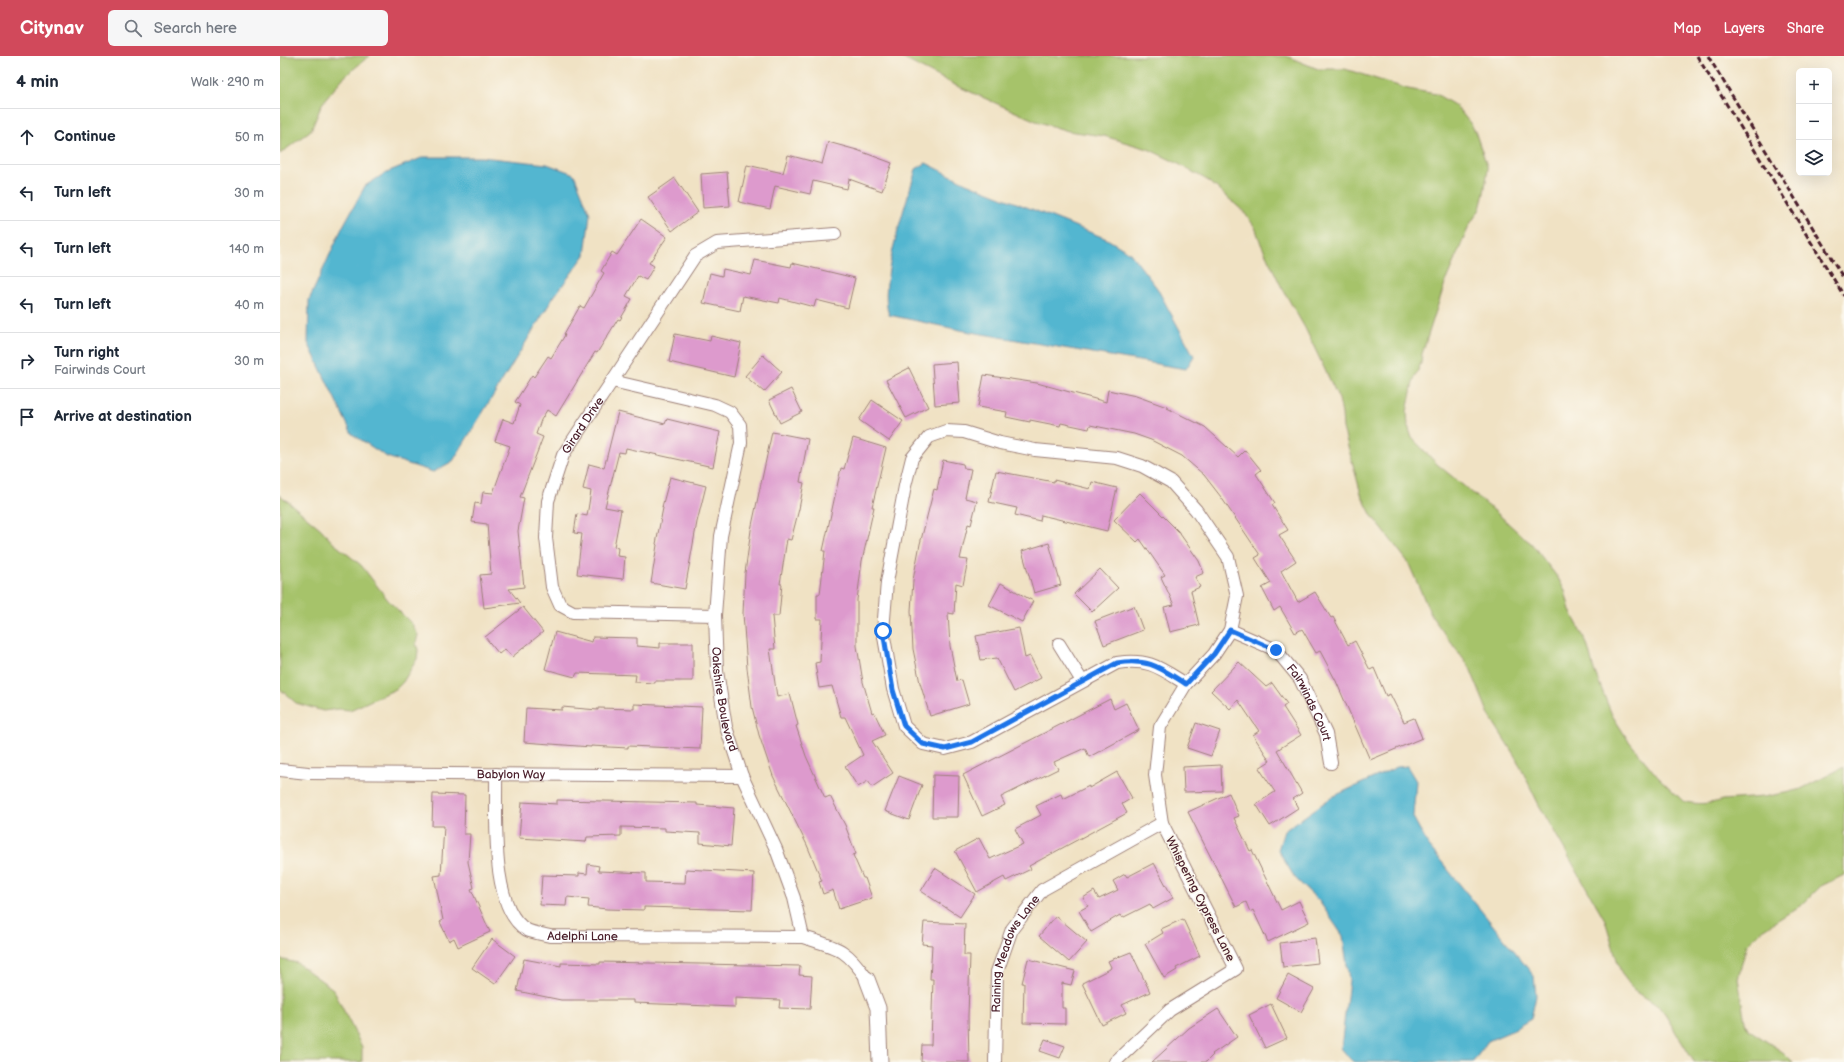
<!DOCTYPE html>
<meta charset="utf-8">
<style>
body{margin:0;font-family:"Balsamiq Sans",sans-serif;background:#f6f6f7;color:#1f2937}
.controls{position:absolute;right:12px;top:12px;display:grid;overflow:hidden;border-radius:6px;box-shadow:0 4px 16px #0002}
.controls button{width:36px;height:36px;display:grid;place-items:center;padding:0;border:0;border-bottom:1px solid #e0e1e3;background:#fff;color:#1f2937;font:20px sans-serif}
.stop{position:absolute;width:12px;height:12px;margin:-9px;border:3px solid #1a73e8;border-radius:50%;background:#fff}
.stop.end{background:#1a73e8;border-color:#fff;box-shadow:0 1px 4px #0008}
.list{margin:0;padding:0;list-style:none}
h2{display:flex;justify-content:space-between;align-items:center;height:52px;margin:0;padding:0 16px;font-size:17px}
h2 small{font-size:13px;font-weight:400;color:#747a83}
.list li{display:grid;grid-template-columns:26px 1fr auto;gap:12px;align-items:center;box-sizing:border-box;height:56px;padding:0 16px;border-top:1px solid #e0e1e3}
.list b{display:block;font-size:15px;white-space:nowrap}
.list p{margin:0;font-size:13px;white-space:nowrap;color:#747a83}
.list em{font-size:13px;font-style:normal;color:#747a83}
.icon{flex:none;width:22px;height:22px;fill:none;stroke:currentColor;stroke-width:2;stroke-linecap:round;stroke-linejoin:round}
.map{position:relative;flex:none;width:1564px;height:1006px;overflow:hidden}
header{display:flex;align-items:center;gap:24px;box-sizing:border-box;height:56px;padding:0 20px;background:#d1495b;color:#fff}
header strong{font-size:19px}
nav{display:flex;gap:22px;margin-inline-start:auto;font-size:14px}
.search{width:280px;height:36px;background:#f6f6f7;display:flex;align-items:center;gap:10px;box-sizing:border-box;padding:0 14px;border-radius:6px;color:#747a83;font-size:15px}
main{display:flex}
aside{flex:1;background:#fff}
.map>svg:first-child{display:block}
.green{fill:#a6c36b;stroke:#78714b}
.water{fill:#52b6d0;stroke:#4e6a7e}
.building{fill:#dd9acd}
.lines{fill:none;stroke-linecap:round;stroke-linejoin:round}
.minor-casing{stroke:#9d8078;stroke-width:14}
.tertiary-casing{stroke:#9d8078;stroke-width:17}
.minor{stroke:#fff;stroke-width:12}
.tertiary{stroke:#fff;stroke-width:15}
.rail{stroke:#4a1f2b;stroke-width:3;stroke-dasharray:6 3;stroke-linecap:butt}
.route{stroke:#1a73e8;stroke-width:5}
.labels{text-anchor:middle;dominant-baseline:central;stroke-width:3;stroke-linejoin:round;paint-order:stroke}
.street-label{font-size:12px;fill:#4a1f2b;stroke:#fbf7ec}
</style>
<header>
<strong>Citynav</strong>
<div class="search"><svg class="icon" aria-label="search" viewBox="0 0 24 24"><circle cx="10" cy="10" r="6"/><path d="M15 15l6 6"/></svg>Search here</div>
<nav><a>Map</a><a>Layers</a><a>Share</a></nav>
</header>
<main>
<aside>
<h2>4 min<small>Walk · 290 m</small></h2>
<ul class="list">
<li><svg class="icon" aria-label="ahead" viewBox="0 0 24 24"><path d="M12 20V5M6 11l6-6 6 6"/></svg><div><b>Continue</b></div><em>50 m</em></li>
<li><svg class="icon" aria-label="left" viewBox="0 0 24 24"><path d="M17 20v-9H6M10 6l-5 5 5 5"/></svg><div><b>Turn left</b></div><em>30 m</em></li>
<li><svg class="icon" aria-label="left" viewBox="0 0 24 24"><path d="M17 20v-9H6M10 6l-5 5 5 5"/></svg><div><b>Turn left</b></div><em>140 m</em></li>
<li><svg class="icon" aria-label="left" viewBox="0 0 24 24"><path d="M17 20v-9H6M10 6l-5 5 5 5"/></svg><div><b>Turn left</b></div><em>40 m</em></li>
<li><svg class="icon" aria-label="right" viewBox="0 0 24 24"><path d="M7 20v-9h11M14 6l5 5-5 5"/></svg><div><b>Turn right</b><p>Fairwinds Court</p></div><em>30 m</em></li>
<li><svg class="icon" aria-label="arrive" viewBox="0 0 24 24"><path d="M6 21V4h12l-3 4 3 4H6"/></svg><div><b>Arrive at destination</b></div></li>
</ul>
</aside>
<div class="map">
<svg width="1564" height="1006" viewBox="0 0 1564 1006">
<rect width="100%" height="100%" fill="#fbf7ec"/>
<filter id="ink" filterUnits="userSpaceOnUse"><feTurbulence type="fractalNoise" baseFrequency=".025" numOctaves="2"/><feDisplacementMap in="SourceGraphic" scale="8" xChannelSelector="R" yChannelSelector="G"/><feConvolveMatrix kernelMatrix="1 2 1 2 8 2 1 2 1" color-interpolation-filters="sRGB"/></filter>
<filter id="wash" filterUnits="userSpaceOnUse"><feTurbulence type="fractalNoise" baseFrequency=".012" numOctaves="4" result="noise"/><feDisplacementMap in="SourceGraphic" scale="16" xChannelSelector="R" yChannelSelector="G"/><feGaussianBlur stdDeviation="0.9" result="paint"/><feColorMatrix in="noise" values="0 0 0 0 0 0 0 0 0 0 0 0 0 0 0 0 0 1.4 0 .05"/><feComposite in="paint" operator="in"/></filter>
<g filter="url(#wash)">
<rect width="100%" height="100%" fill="#f0e2c4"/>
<g class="green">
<polygon points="0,0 89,0 62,23 42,48 31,74 0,98"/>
<path d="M 618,0 L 1006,0 L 1038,13 L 1065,13 L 1128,33 L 1156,38 L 1176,50 L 1190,67 L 1195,75 L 1208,113 L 1204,137 L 1200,153 L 1190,168 L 1166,224 L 1142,298 L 1141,307 L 1133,326 L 1127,356 L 1128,370 L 1132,382 L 1158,409 L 1217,457 L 1243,481 L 1251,487 L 1278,522 L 1285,535 L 1290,554 L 1307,588 L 1314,614 L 1332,659 L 1348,684 L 1377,720 L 1403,745 C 1414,749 1432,748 1442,744 L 1483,741 L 1505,737 L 1521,733 L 1564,711 L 1564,819 L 1541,830 L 1523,848 L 1482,874 L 1467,888 L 1458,922 L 1465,966 L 1468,973 L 1504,997 L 1513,1006 L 1414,1006 L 1381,952 L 1354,934 L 1341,917 L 1325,864 L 1259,749 L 1236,702 L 1209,659 L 1190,612 L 1152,561 L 1128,506 L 1092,460 L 1081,438 L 1063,372 L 1062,358 L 1059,343 L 1025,272 L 1001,230 L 981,188 L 975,171 L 963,155 L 929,125 L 893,105 L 868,93 L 824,80 L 788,75 L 756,65 L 675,29 Z"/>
<polygon points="0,439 41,473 52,486 81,509 108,544 132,568 138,579 136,587 138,594 137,603 123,626 116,633 70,654 59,653 43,655 16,647 0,633"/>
<polygon points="0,903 17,907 53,933 82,991 82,1006 0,1006"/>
</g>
<g class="water">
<polygon points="144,101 201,101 267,108 294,118 310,158 305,199 273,242 173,405 153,416 107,401 72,378 28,287 29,244 62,172 85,130 107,116"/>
<path d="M 646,107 L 686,127 L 827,183 L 850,197 L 877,232 L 914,300 L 906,313 L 685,275 L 609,259 C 597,229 627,145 636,113 Z"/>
<polygon points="1127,710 1136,725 1133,761 1148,789 1254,920 1256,940 1251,963 1229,976 1208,985 1193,1006 1075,1006 1070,1003 1061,992 1069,924 1063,880 1039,845 1015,822 998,794 1004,775 1052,741 1117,711"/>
</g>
<g id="blocks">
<g class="building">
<polygon points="548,86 577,94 612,107 602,135 569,123 567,133 533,125 530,138 495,130 490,153 459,146 467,109 503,117 508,99 542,108"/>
<polygon points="447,116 450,150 423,152 421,118"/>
<polygon points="395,122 418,156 392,175 368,141"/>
<polygon points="361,163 387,181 369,207 374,210 366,224 358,220 346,240 352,243 340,264 338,263 317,297 315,296 276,360 267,354 261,364 256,378 263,381 240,441 244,442 238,475 244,531 229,533 240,547 204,552 200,519 211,518 207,468 192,466 195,447 201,448 203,436 213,437 230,390 215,385 223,363 234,367 240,349 235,346 252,319 254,321 268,300 271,302 285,279 284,278 300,250 304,252 324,217 321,215 332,196 337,199"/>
<polygon points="475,204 511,211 512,207 575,222 568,252 536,244 534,251 500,242 499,247 463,240 460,255 423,247 430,217 442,220 443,213 471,219"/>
<polygon points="395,278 430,285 431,280 461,287 454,321 389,306"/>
<polygon points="483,299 502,316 484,336 465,320"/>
<polygon points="677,306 680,347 655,349 652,308"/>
<polygon points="629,312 648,351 626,362 606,324"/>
<polygon points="704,319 757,327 826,346 828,334 856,340 887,351 887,352 925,371 958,401 965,394 981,414 976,418 995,447 992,449 1008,474 999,479 1016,505 1001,515 1018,546 1035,536 1051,562 1053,561 1068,589 1075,585 1090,614 1094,612 1106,640 1110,638 1124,666 1134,662 1142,682 1090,704 1056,625 1040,595 1036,597 1022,573 1015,577 1000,551 994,555 982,532 991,527 975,502 980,499 941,441 924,419 902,400 871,384 854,378 810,369 809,373 781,367 780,370 750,364 750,366 726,361 727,356 698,351"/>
<polygon points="511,333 522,356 500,367 489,344"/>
<polygon points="592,344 623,365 609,385 579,364"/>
<polygon points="338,356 385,368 387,363 440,376 433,411 346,392 345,397 339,396 325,451 341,454 334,491 338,492 337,500 345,501 343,523 297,518 302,478 294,477 297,458 307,460 311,435 303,433 309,408 324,412"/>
<polygon points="492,376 528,383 520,426 524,427 519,453 511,484 507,483 500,528 502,528 499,560 492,560 495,593 490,593 497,641 510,638 518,669 516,670 526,700 545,742 550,740 565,769 576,798 573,799 583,822 585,822 592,842 559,853 553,834 543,838 539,826 542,825 527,789 493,720 479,679 472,651 467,612 463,557 465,517 471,474"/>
<polygon points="573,382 606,392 592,451 594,451 582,505 577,544 577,590 583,626 592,657 594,656 605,679 592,685 613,717 592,731 588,725 578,731 565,711 583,699 565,661 561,661 552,630 539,632 535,607 540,606 542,563 537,563 537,538 540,538 545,495 543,495 561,412 564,413"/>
<polygon points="663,404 683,408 684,412 691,413 685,442 697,445 691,469 688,468 680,503 688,504 683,529 676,527 674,558 668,557 670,590 677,625 682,624 689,648 650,660 640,627 633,593 631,555 633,524 640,488 654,433 657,434"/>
<polygon points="716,415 774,426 774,424 810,433 812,426 837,432 827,475 761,459 760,465 735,459 737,452 709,446"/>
<polygon points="390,421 426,430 417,466 405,533 371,527 377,489 376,488 383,452 382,451"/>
<polygon points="860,437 898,475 919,505 924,517 915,521 920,531 911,535 919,569 890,576 884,551 894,549 881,521 885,519 860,483 857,486 834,464"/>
<polygon points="769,487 781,529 754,537 742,495"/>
<polygon points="820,513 838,532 812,556 794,538"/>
<polygon points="721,527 753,545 742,566 709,549"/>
<polygon points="854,550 863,574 824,589 815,565"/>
<polygon points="243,551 263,576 232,601 225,593 219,598 205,581"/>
<polygon points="739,572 745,602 750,600 761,622 734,636 717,602 701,604 696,580"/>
<polygon points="275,576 312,586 313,581 357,582 357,590 380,592 380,587 413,587 413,625 375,625 375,627 355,626 356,619 297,617 295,621 265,613"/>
<polygon points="959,606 986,631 992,627 1007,648 1003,651 1021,679 997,694 1022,737 1013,743 1018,752 990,770 976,748 995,736 979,712 990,705 973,679 979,675 958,644 950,653 931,635"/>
<polygon points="830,643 834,653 846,647 859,674 809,701 805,692 774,706 778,713 721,741 725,749 702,760 683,719"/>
<polygon points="354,648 422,651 420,693 348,690 348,692 311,690 311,691 244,686 246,652 282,654 282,651 318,654 318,652 354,653"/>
<polygon points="916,667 940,675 931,700 907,692"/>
<polygon points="941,709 942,735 904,736 903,711"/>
<polygon points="837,716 852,742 842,748 847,757 749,810 751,813 726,825 724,821 697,836 675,795 699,782 710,803 743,788 735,773 761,759 756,750 781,738 783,743 809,730 809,732"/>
<polygon points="653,719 679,720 678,761 652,761"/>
<polygon points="619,720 642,729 629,764 605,755"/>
<polygon points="949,737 959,760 954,762 970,795 972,794 1001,854 1019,845 1029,866 988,886 973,854 970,856 966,846 956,851 908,756"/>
<polygon points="153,738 185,739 184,778 190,778 188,806 194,832 191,833 210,876 178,891 174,882 169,885 160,866 163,864 154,820 161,819 164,770 152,770"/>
<polygon points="277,744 417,747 417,749 454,752 451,790 420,787 420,777 385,775 385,772 341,771 341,780 307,781 306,786 239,782 242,746 277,748"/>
<polygon points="874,807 893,842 873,853 870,848 842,862 840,859 811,876 799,855 808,850 803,842 814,835 819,843 838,834 833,825 845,818 847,821"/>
<polygon points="308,808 319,810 318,815 366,817 366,826 405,827 406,813 474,817 472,854 364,851 364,854 327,853 308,851 309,843 287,841 286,850 260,849 262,819 299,820 299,817 307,818"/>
<polygon points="655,812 695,838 680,861 641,835"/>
<polygon points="776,860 807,886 789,906 759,880"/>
<polygon points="903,863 920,900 896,912 897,914 884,922 865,888 883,877 881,873"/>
<polygon points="644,866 685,868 684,899 690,899 688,960 689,1006 641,1006 642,989 651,989 653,923 650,923 652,889 642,888"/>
<polygon points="1035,882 1038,907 1003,911 1000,887"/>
<polygon points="212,883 235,900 215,928 192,912"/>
<polygon points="851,896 870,936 842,949 846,957 822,969 802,927 830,913 831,911 828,905"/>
<polygon points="244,903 281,910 281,907 320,908 320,906 520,910 519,919 532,920 530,953 499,952 500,944 455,942 455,951 354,947 354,944 281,944 237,935"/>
<polygon points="748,903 795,915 791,929 782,927 782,952 785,952 785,968 743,967 744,927 742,927"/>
<polygon points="1008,919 1034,933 1021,956 996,942"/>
<polygon points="991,948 1007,982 985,992 969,959"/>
<polygon points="938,953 957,981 932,998 933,999 926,1006 872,1006 909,972"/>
<polygon points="765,983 785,990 780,1002 760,995"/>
</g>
</g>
</g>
<g filter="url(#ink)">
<use href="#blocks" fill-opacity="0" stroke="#9d8078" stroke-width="1"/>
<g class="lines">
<g class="minor-casing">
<g id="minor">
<path id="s1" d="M 332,325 L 435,349 L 450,356 L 460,369 L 461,387 L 441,480 L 435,559 L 437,615 L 446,671 L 462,720 L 496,793 L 514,842 L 523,881"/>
<path id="s2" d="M 435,559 L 293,556 L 280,549 L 272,531 L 266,482 L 268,445 L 283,399 L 415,200 L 437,187 L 555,178"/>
<path id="s3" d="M 950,574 L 996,594 L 1020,623 L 1046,678 L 1051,707"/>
<polyline points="779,588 802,625"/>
<path id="s4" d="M 0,714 L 28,717 L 462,720"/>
<path id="s5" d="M 216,718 C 217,756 209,853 247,874 C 253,877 263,878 270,880 L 523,881 C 558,892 566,892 587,923"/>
<path id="s6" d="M 715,1006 L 717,916 L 732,873 L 762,834 L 882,767"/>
<path d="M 835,1006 L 890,954 L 956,913 L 882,767 L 875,719 L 880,671 L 906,628 L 934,598 L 950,574 L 957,540 L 948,501 L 916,454 L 891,426 L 862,410 L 837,402 L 755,394 L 720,387 L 684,376 L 666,375 L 649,381 L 632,402 L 625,430 L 607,526 L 603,575 L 613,633 L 624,670 L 643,688 L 665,693 L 692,686 L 837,607 C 869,602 880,612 906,628"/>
</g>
</g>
<g class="tertiary-casing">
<polyline id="tertiary" points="587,923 598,952 600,1006"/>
</g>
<use href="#minor" class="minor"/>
<use href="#tertiary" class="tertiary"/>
<g class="rail">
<polyline points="1417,0 1564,240"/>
<polyline points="1428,0 1564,223"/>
</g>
</g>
</g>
<g class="lines" filter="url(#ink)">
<path class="route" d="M 603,575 L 613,634 L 624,670 L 643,688 L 665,693 L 692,686 L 837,607 C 869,602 880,612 906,628 L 934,598 L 950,574 L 996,594"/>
</g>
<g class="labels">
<g class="street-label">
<text stroke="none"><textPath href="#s2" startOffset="347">Girard Drive</textPath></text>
<text stroke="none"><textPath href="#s1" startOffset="416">Oakshire Boulevard</textPath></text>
<text stroke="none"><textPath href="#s3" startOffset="113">Fairwinds Court</textPath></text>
<text stroke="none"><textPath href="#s4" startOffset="231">Babylon Way</textPath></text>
<text transform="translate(920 843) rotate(63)">Whispering Cypress Lane</text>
<text stroke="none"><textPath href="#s5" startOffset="221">Adelphi Lane</textPath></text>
<text stroke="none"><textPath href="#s6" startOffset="113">Raining Meadows Lane</textPath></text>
</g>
</g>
</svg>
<div class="controls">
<button>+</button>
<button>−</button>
<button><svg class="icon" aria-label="layers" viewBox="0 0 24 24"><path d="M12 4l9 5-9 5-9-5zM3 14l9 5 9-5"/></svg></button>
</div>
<div class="stop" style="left:603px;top:575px"></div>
<div class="stop end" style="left:996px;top:594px"></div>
</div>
</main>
